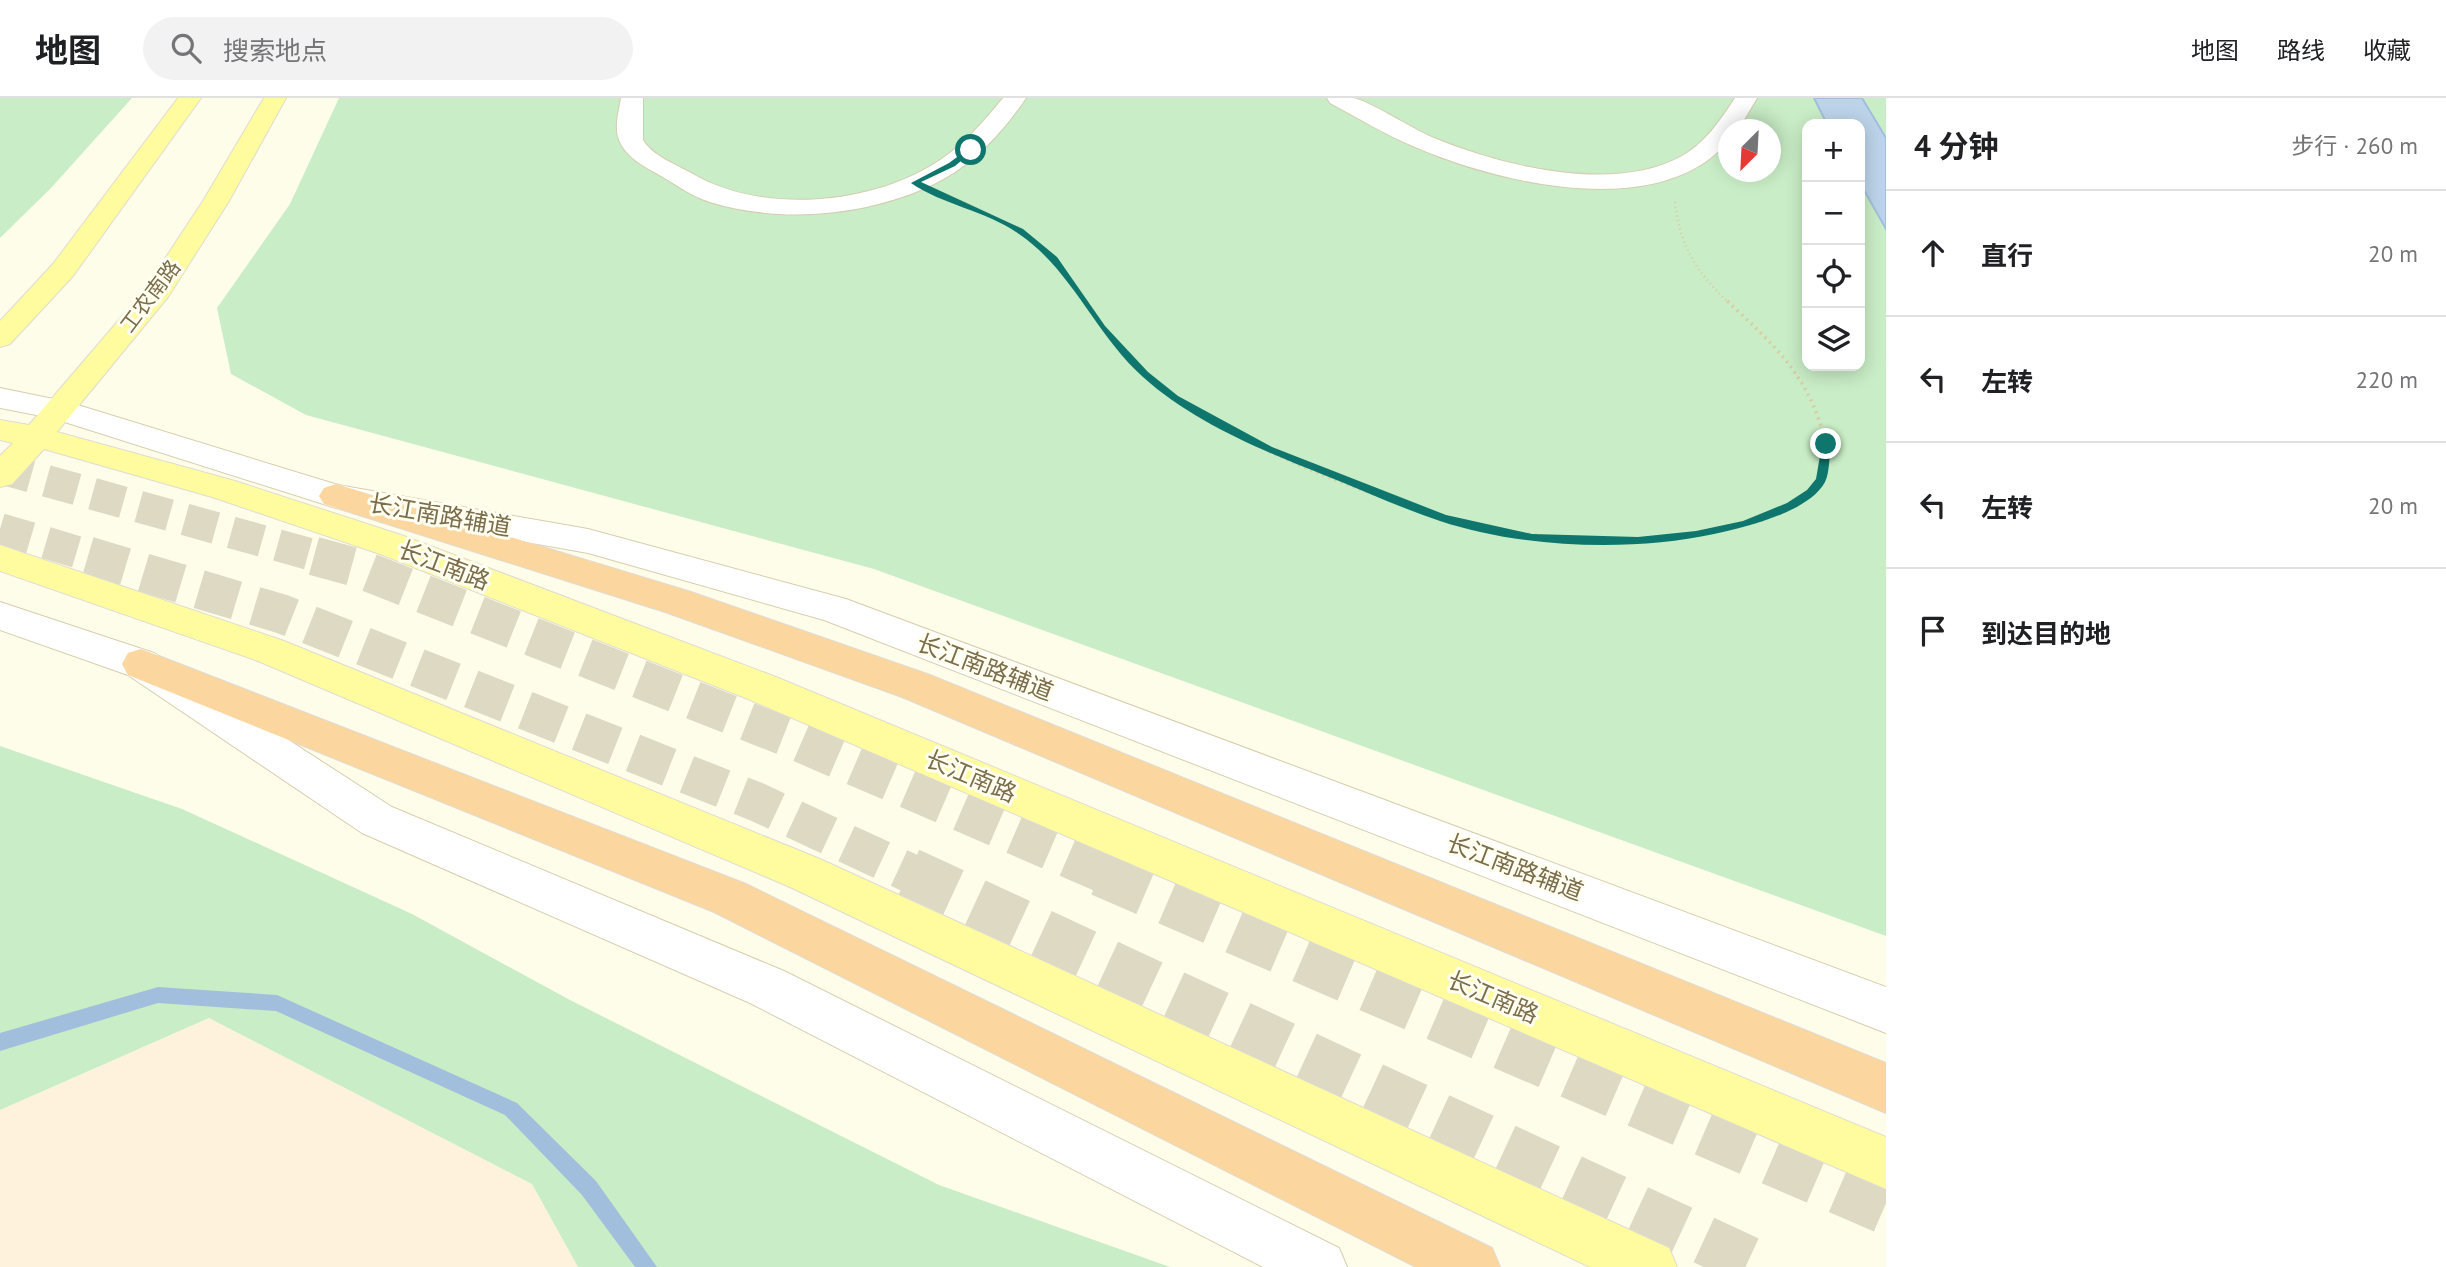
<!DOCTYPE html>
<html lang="zh">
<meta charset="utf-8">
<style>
body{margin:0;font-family:"PT Sans","Noto Sans SC",sans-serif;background:#f2f2f2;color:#202124}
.controls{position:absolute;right:21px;top:21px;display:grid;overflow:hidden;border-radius:14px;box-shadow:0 4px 18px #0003}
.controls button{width:63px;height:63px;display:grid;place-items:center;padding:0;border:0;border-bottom:2px solid #e0e0e0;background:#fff;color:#202124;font:35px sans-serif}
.compass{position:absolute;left:1718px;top:21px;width:63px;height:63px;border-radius:50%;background:#fff;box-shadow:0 4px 18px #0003;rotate:204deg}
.stop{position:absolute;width:21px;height:21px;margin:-16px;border:5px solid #0f766e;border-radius:50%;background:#fff}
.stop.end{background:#0f766e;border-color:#fff;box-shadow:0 2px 7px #0008}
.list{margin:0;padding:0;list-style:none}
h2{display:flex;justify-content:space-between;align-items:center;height:91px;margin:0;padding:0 28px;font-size:30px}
h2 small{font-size:23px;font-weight:400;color:#757577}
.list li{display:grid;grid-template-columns:46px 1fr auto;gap:21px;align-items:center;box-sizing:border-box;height:126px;padding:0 28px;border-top:2px solid #e0e0e0}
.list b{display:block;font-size:26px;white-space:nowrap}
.list em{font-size:23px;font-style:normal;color:#757577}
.icon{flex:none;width:38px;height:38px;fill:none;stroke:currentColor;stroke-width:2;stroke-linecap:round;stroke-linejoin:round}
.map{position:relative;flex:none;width:1886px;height:1169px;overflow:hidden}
header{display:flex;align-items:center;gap:42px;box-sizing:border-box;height:98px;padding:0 35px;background:#fff;border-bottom:2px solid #e0e0e0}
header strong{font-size:33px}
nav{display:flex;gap:38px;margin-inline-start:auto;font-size:24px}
.search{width:490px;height:63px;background:#f2f2f2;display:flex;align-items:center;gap:18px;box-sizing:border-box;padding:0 24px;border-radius:38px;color:#757577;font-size:26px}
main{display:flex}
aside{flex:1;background:#fff}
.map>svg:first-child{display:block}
.commercial{fill:#fef2dd}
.green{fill:#c9edc6;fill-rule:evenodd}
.water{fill:#bcd3e9;stroke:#a1bfdc;stroke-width:2}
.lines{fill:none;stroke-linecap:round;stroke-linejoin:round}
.stream{fill:#a1bfdc;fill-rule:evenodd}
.highway-tunnel-far2{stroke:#ddd9c2;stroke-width:32;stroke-dasharray:32 16;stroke-linecap:butt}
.highway-tunnel-far1{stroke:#ddd9c2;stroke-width:39;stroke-dasharray:39 19;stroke-linecap:butt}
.highway-tunnel{stroke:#ddd9c2;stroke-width:49;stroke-dasharray:49 24;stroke-linecap:butt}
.street-casing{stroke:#d4ccb0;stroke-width:2}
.secondary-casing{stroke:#d7cead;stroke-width:2}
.primary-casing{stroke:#dfdcd4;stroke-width:2}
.highway-casing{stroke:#dfdcd4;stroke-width:2}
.path-far1{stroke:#dbcba1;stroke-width:2.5;stroke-dasharray:1 3.5;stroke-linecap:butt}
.path{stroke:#dbcba1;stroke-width:3.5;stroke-dasharray:2 4.5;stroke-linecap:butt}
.street{fill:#fff;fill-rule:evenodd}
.secondary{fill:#fff;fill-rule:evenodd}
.primary{fill:#fffc9f;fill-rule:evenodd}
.highway{fill:#fbd69e;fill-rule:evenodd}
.route{fill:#0f766e}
.labels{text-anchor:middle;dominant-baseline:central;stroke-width:6;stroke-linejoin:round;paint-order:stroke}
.far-street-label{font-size:21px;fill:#7b6c4a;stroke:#fffef1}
.street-label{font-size:24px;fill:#7b6c4a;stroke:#fffef1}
</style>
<header>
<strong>地图</strong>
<div class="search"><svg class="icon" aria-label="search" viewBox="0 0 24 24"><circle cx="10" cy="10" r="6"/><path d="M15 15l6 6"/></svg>搜索地点</div>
<nav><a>地图</a><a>路线</a><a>收藏</a></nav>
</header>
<main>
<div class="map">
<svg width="1886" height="1169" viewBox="0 0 1886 1169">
<rect width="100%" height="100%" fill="#fefdea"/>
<polygon class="commercial" points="209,920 532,1086 578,1169 0,1169 0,1012"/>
<g class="green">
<polygon points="0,0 132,0 51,90 0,140"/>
<path d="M 339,0 L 1886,0 L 1886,838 L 874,471 L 306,317 L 231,276 L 217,210 L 290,106 ZM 1807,26 L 1860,26 L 1860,268 L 1807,268 ZM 1728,32 L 1770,32 L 1770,74 L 1728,74 Z"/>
<polygon points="0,648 182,711 412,816 568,901 939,1087 1170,1169 578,1169 532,1086 209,920 0,1012"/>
</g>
<polygon class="water" points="1814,0 1862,0 1886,40 1886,131 1860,85 1860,26 1827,26"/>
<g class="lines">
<polygon class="stream" points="158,889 277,897 517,1005 596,1083 657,1169 635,1169 582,1097 505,1017 276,913 158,905 0,953 0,935"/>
<g class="highway-tunnel-far2">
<polyline points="0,370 320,459"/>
<polyline points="0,431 94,459"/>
</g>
<g class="highway-tunnel-far1">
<polyline points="88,458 282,516 757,704 912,776"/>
<polyline points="314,458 358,470 787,639 1105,776"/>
</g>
<g class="highway-tunnel">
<polyline points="909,774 1762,1169"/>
<polyline points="1101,774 1886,1112"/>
</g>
<g class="street-casing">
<g id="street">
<path d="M 621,0 L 643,0 L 643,42 C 653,58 675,66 691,75 C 759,115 861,108 929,69 C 959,52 982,26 1003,0 L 1026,0 C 1003,34 972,68 934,86 C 868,118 780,126 710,104 C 693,99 678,88 663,79 C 647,70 627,61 619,42 C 614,29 619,13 621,0 Z"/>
<path d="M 1327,0 C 1335,0 1345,0 1353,0 C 1370,3 1414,32 1434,40 C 1502,68 1614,96 1682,58 C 1706,44 1720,23 1735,0 L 1757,0 L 1738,32 L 1728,32 L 1728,45 C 1719,52 1710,62 1699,68 C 1622,114 1492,82 1415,49 C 1386,37 1358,20 1330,5 Z"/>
</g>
</g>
<g class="secondary-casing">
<g id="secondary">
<polygon points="0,290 68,304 338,387 588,431 846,501 1886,889 1886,935 824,522 588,455 336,410 52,320 0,310"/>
<polygon points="0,504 154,555 392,709 784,873 1339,1150 1347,1169 1263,1169 750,905 362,735 128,577 0,532"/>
</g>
</g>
<g class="primary-casing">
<g id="primary">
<polygon points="178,0 201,0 73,178 10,246 0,249 0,223 53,166"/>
<polygon points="264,0 286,0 229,103 168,199 57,334 235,383 404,438 776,579 1886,1039 1886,1091 748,601 380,456 212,399 44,351 12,386 0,389 0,358 13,345 0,342 0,322 29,327 143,194 203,103"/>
<polygon points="0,447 284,543 820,761 1669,1150 1677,1169 1590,1169 790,789 258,563 0,473"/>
</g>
</g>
<g class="highway-casing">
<g id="highway">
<polygon points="336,386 691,494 930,577 1886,965 1886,1015 902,599 665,514 324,406 319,398 324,390"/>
<polygon points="141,551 746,786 1492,1150 1500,1169 1416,1169 714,814 128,577 122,566 128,555"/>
</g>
</g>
<g class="path-far1">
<path d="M 956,101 C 1016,127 1050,151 1088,205"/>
<path d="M 1675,104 C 1680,149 1697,175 1729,205"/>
</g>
<path class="path" d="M 1086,203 C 1103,228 1120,253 1142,273 C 1222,347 1400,413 1507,433 C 1574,446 1787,452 1822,379 C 1829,362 1826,344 1821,328 C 1804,273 1768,241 1727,203"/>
<use href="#street" class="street"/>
<use href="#secondary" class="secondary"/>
<use href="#primary" class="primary"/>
<use href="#highway" class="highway"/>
</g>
<path class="route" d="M 968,51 L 974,52 L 955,68 L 921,84 L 1023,131 L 1057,159 L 1105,228 L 1148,274 L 1178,298 L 1272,349 L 1446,417 L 1532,436 L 1638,439 L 1696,433 L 1743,423 L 1787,405 L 1807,392 L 1816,381 L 1822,346 L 1826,343 L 1831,346 C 1829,357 1830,374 1825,384 C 1809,414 1746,429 1714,436 C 1631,454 1521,450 1440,423 C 1401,410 1362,392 1324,377 C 1261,352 1193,324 1143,279 C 1095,236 1072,172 1019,136 C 987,113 943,107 911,85 L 949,65 Z"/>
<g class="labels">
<g class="far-street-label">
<text transform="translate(150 198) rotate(-53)">工农南路</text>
</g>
<g class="street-label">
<text transform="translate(440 417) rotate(10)">长江南路辅道</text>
<text transform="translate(444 467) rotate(21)">长江南路</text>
<text transform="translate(985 569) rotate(21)">长江南路辅道</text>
<text transform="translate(971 678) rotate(23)">长江南路</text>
<text transform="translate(1515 769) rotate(21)">长江南路辅道</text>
<text transform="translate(1493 899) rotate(23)">长江南路</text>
</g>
</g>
</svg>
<div class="controls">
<button>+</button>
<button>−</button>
<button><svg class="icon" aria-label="locate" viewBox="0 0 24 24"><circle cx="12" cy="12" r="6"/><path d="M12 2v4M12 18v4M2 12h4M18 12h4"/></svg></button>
<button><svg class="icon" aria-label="layers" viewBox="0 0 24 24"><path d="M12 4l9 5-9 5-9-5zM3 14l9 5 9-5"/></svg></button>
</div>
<svg class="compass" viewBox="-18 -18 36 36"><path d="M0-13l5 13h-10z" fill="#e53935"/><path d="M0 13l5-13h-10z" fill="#757577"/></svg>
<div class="stop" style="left:971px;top:52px"></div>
<div class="stop end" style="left:1826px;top:346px"></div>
</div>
<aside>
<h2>4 分钟<small>步行 · 260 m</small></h2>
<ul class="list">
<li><svg class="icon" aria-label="ahead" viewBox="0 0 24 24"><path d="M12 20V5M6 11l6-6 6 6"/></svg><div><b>直行</b></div><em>20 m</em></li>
<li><svg class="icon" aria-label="left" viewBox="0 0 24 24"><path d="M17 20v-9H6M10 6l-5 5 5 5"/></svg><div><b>左转</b></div><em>220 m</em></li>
<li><svg class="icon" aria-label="left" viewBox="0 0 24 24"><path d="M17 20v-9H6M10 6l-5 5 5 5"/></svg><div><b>左转</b></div><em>20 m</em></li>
<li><svg class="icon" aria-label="arrive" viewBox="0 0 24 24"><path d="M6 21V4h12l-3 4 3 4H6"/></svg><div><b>到达目的地</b></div></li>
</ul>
</aside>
</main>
